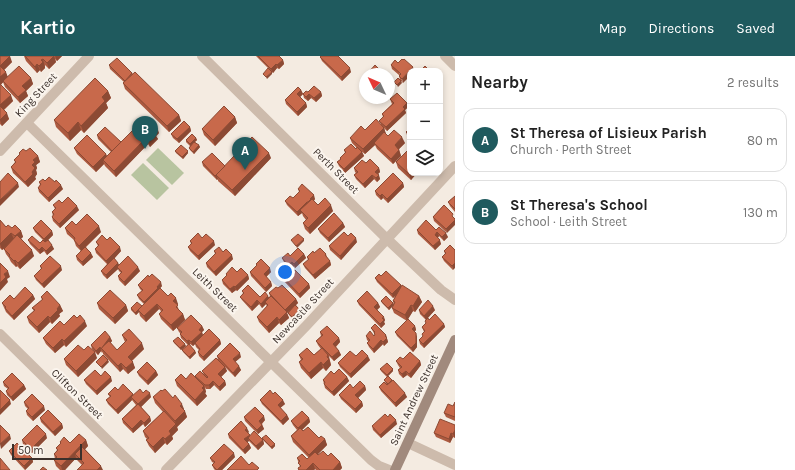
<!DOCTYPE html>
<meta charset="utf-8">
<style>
body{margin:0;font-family:Karla,sans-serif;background:#f2f2f2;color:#222}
.controls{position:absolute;right:12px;top:12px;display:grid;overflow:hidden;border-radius:8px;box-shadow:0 2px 6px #0003}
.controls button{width:36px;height:36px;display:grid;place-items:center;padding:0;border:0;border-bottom:1px solid #e0e0e0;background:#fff;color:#222;font:20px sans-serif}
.compass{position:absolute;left:359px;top:12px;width:36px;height:36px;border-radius:50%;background:#fff;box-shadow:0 2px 6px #0003;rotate:314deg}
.scale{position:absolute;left:12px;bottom:10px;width:70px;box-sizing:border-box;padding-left:4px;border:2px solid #3b302b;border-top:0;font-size:11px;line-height:14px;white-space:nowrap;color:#3b302b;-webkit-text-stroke:3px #fbf5ee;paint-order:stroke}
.you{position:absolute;left:285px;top:216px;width:14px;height:14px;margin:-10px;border:3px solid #fff;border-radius:50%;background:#1a73e8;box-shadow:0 0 0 6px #1a73e833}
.badge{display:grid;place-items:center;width:26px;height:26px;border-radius:50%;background:#1f5a5e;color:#fff;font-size:13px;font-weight:700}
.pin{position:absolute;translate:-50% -33px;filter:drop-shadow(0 1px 2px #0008)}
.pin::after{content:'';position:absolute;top:21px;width:14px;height:12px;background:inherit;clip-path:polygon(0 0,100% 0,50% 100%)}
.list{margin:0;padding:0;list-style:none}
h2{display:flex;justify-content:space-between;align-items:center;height:52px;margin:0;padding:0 16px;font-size:17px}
h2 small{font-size:13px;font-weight:400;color:#767676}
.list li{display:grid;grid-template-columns:26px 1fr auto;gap:12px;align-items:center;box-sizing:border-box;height:64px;margin:0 8px 8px;padding:0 8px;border:1px solid #e0e0e0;border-radius:12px}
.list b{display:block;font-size:15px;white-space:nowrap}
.list p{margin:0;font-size:13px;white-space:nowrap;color:#767676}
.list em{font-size:13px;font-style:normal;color:#767676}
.icon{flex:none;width:22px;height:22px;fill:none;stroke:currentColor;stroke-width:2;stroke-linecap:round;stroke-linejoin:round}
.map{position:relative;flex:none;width:455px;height:414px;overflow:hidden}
header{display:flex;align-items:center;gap:24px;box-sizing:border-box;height:56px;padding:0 20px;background:#1f5a5e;color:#fff}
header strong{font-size:19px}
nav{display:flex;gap:22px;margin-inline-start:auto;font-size:14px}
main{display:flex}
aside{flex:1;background:#fff}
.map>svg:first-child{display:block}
.pitch{fill:#b8c4a0}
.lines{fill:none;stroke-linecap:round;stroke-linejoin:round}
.street{stroke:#cdbbac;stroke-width:10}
.secondary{stroke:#a18a7d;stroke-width:10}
.wall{fill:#ac5a40}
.shaded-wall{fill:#8c4a34}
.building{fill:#c8694b;stroke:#8c4a34}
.labels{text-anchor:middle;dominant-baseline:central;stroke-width:4;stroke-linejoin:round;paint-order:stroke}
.street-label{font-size:11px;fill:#3b302b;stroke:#fbf5ee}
</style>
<header>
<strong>Kartio</strong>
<nav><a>Map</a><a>Directions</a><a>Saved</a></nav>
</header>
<main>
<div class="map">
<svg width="455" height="414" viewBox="0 0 455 414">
<rect width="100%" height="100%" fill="#f4ebe1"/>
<g class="pitch">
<polygon points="158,92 184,117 172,129 146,104"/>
<polygon points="143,107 169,132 157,144 131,119"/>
</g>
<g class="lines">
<g class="street">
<polyline points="202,0 387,183 441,234 455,244"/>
<polyline points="445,0 455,10"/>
<polyline points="27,67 371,404 379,410 389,414"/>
<polyline points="0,95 89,0"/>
<polyline points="0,278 138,414"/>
<polyline points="408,387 455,409"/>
<polyline points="166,414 306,270 455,110"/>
</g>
<polyline class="secondary" points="395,414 455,284"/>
</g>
<g class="wall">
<polygon points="0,0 12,6 4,14 8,21 31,22 33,28 26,35 28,40 20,47 5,31 3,26 1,29 13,45 4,54 9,63 2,70 0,68"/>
<polygon points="24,0 62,0 57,5 55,3 56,6 49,13 45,9 45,12 41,16 40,14 37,17 26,5"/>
<polygon points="256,0 279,0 283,4 284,8 279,13 277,12 273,17"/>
<polygon points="320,1 351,16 342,25 322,5"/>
<polygon points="395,4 403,27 400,24 399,20 399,19 392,13 391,9"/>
<polygon points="109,9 132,17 179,59 181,65 169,76 125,33 123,27 124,26 110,13"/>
<polygon points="301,34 303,38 300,41 306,47 307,51 298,60 286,48 285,44"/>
<polygon points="108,35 111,42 106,47 108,52 84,77 81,74 70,85 56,71 54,64"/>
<polygon points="308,36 321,36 322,40 316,46 311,42 308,45 304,42 303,38"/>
<polygon points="390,43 407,47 408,51 405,54 406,57 387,75 384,72 386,78 388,80 405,87 399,93 401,100 393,108 377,93 375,89 365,98 361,95 362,96 364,100 345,117 339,110 337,106 341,103 340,102 345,97 344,94 356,93 357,92 352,87 350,82 365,74 381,68 379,65 383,61 382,58 392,48"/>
<polygon points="235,61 237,67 215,90 204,79 202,73"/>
<polygon points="190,71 191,75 179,87 173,82 171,78"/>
<polygon points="410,72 410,84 408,82 406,76"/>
<polygon points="159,77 156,80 158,83 150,91 148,88 116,121 105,110 104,108 96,116 77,98 74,92 106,98 107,100 111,96 98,83 97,79 121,86"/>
<polygon points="196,82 197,84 195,86 200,91 194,98 190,94 189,92 190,90 186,86 186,84"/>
<polygon points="26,95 38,100 40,106 36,109 37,112 36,114 37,118 35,121 36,123 28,131 13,117 11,111 15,106 14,104 20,99 19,97"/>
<polygon points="175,95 188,95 188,97 183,103 176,97"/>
<polygon points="271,102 235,140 218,125 218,123 217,124 203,110 202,106 225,110"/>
<polygon points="396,106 410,117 417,117 411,124 398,112"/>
<polygon points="366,107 379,112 380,116 378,118 380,123 377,126 374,123 365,132 356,123 354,119 356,117 355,116 354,112"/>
<polygon points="45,125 63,133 49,146 39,136 38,132 40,129 39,126"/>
<polygon points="403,127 404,131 388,147 383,142 381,144 376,139 375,135"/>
<polygon points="298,133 315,143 314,145 318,149 333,155 310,178 305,173 303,167 306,164 303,160 302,157 298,160 287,149 285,145 293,142 299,136"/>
<polygon points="455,140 455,156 450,150 448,146"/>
<polygon points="53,149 79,154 60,172 53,165 52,161 53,160 52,156 55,153"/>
<polygon points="444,149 447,177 434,165 433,161"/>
<polygon points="0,164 6,171 21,175 23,181 21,182 34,200 20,213 17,210 16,211 11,206 9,202 6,198 4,193 2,194 0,192"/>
<polygon points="343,167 345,171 329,186 320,177 318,173"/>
<polygon points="76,169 101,176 86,191 93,201 83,210 77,204 76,200 81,195 76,190 74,184 67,178 65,172"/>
<polygon points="33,172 52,175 53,179 48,184 54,193 47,199 44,195 40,198 30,188 28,184 40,187 43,184 35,176"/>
<polygon points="417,174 436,174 448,181 444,185 439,180 438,182 441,188 435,194 418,178"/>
<polygon points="202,182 215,189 199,204 190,195 188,191 191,188 190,185"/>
<polygon points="107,184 121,195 114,203 118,207 119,209 140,215 125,230 119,224 118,220 121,217 119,215 118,213 107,223 103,219 101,215 107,208 96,197 95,193 98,190 96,186"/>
<polygon points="357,186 341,204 330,194 329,190"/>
<polygon points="450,189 453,214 444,205 442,201 445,198 444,195"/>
<polygon points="214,195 223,196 233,203 216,220 207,211 206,207 215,198"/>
<polygon points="314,197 326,198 327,201 330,205 331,209 315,223 305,212 303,208 308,204 307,201"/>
<polygon points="304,198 306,202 295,212 294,210 290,213 284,206 282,202 290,200"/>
<polygon points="256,208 271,216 266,221 271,226 272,230 266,236 251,220 250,216 256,210"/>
<polygon points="40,210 62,214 44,232 36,224 34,220 41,213"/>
<polygon points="292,216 309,228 310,232 300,242 282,223 281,219"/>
<polygon points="226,218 248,219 249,223 237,235 236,234 232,237 223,228 222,224 226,220"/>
<polygon points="381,220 419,240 422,246 415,256 413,255 407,264 415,270 416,274 414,276 417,281 417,291 413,296 397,280 395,276 407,265 394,257 392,252 393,249 389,254 382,247 381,245 393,247 394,249 393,245 395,240 393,242 377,226 375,222"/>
<polygon points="138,229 162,230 160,232 168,240 178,248 177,249 179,254 183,258 185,264 173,275 161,263 159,258 161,255 159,253 146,266 140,260 139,256 136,259 131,254 131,252 142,250 144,248 139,243 137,239 142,235 140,233"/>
<polygon points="278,232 296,243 298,247 296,249 300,254 301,256 293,263 289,259 288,257 291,254 287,257 289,262 281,269 279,267 269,277 259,266 257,261 267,251 266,248 262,252 259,248 252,255 242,244 240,241 243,237 242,235 260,241 269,241 270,240 269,237"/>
<polygon points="33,239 35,243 14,264 6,256 2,247 14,243"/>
<polygon points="41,241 60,249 63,255 59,258 60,260 52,268 50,266 39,277 29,267 27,261 34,255 32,252 42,244"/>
<polygon points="357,245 378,247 380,251 377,254 385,264 384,266 385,268 381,272 359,249"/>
<polygon points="97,247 126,249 128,255 115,268 99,253"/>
<polygon points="419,254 435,254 426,264 420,258"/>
<polygon points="429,264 444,268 445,271 424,292 420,288 419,284 423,280 422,278 424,276 422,271 426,267 425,265"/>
<polygon points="64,269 87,270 66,291 64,289 55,297 46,288 43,282"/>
<polygon points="202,270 204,274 202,276 203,279 220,284 221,288 204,305 199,300 198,296 199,294 196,291 195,288 193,290 190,288 189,289 195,295 196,297 190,303 183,296 182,294 188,289 181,282 180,278 180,277 179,276 177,272"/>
<polygon points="371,272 386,279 388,286 384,290 383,288 374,297 369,291 367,287 369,286 367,284 366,280 375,279"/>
<polygon points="320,276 339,282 340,286 336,291 339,295 341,299 334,305 329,300 331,309 326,315 323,312 311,323 301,312 299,306 301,304 299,299 314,299 321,293 318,289 316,285 321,280"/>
<polygon points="122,279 144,293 132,305 135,312 128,318 123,313 120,316 103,298 103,296 102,297 101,295 98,299 92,293 91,289 110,281 112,285 110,287 117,294 125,286"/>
<polygon points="173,285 186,290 181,294 174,287"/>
<polygon points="84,294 97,302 78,321 66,309 64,303"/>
<polygon points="217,300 241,301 235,306 241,314 235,321 218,304"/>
<polygon points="356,300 370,304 351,322 340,311 338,307"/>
<polygon points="403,303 420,305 421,309 411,322 407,319 403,322 399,318 398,314 400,312 398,309 396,305"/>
<polygon points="225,311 227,315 221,321 225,325 226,329 220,335 214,329 210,333 206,333 205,331 206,336 205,337 207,340 197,350 177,330 175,324 196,322 195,320 204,319 202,315"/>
<polygon points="380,313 393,313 393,315 388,320 407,341 396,351 381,335 379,331 387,329 385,326 384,324 387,321 381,315"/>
<polygon points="156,315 158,319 148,329 139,320 137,316"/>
<polygon points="334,318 347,321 349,325 334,340 325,332 323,324"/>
<polygon points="101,320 112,325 97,339 86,328 84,324"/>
<polygon points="3,326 24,329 26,333 13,345 7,339 6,335 8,333 4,330"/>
<polygon points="365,330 366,334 358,342 362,346 363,350 356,357 341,343 339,339 353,332"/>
<polygon points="118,334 133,339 143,337 151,341 141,351 150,361 151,365 145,371 143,368 133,377 123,367 122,363 136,349 132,344 118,358 108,348 106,344 110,341 108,338"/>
<polygon points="162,335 184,353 184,354 187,361 177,371 178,374 172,380 173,383 167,389 165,387 155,397 149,390 146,384 147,383 145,381 143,375 163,356 155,347 153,341"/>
<polygon points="273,338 285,348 280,352 287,359 289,363 283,369 262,348 260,344"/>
<polygon points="24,346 45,354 33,365 27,359 26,355 28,353 25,350"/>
<polygon points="455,346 455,365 446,361 444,357 453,350"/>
<polygon points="244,361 265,364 262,368 264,373 258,378 245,365"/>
<polygon points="388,361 397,368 381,382 373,374 372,370"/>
<polygon points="40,362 62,368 63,372 55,380 41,366"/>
<polygon points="309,362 310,366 302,374 303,375 319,382 325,383 327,389 317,399 318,399 328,400 340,406 342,412 340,414 316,414 315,413 314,414 298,414 298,412 300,411 297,402 307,403 309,402 293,386 291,380 297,374 293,369 291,365"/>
<polygon points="455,369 455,382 453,381 450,387 436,381 434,377"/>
<polygon points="249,376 248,377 250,380 263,384 262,382 275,388 275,390 272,393 263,384 264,388 258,394 249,385 247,386 249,388 251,392 245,398 229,382 228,378"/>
<polygon points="47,382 32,397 23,388 22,384"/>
<polygon points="86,384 88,390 85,393 101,410 82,409 77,404 76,402 65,414 60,414 56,410 54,404 55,403 54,398 57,394 56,392 61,388 60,386 70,387"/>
<polygon points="9,395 32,402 33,406 25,414 11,399"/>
<polygon points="235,401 222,414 215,414 214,413 212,409 214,407 212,406 210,402"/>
</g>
<g class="shaded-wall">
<polygon points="10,0 12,6 2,16 0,10"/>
<polygon points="54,0 56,6 49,13 47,7"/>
<polygon points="55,0 62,0 57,5"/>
<polygon points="43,3 45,12 41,16 39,10"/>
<polygon points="283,4 284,8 279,13 277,9"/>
<polygon points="37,8 40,14 37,17 35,11"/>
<polygon points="276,8 277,12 273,17 271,13"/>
<polygon points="413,11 414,15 410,15 410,20 403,27 402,23"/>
<polygon points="350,12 351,16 342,25 341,21"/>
<polygon points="6,16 8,22 0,29 0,21"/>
<polygon points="272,16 272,18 267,23 266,21"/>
<polygon points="31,22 33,28 26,35 28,40 20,47 18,41 22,30"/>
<polygon points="401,25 402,27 398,31 397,29"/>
<polygon points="301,34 303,38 299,42 297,38"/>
<polygon points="108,35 111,42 106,47 108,52 84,77 81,70 102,41"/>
<polygon points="321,36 322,40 316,46 314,42"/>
<polygon points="309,38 311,42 308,45 306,41"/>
<polygon points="11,39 13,45 2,55 0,49"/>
<polygon points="306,47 307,51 298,60 297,56"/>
<polygon points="407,47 408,51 405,54 406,57 387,75 386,71"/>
<polygon points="7,57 9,63 2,70 0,64"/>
<polygon points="179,59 181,65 169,76 167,70"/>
<polygon points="235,61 237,67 215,90 213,84"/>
<polygon points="78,66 81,74 70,85 68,77"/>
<polygon points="157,71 159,77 156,80 158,83 150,91 148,85 153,75"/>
<polygon points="190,71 191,75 179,87 177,83"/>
<polygon points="384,72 386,78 374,87 375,89 365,98 363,93"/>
<polygon points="402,81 405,87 397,95 395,89"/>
<polygon points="196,82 197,84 190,90 190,88"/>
<polygon points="145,83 148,88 116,121 114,115"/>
<polygon points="199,89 200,91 194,98 193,96"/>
<polygon points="399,94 401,100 393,108 391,103"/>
<polygon points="188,95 188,97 183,103 182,101"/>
<polygon points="362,96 364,100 345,117 344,113"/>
<polygon points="269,97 271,102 235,140 232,134"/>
<polygon points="106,98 108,104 103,104 104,108 96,116 93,111"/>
<polygon points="38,100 40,106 36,109 37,112 36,114 37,118 35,121 36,123 28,131 25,126 32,116 33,104"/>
<polygon points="225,110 216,119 218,123 217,124 215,120"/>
<polygon points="379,112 380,116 377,119 375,116"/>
<polygon points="410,117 417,117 411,124 409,118"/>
<polygon points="372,119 374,123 365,132 363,128"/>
<polygon points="379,119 380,123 377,126 376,122"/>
<polygon points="18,127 19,131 0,150 0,144"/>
<polygon points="403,127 404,131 388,147 387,143"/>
<polygon points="61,129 63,133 49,146 48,142"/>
<polygon points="382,138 383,142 381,144 380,140"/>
<polygon points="314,139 315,143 312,146 310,143"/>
<polygon points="307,146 309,150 300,154 302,157 298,160 297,156"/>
<polygon points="331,149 333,155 310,178 308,172"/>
<polygon points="77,150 79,154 60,172 59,168"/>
<polygon points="455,164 455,169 447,177 446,173"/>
<polygon points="343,167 345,171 329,186 328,182"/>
<polygon points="99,170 101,176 81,195 79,190"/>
<polygon points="21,175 23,181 17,186 15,180"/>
<polygon points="52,175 53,179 45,187 44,183"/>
<polygon points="437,176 439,180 436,183 435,179"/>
<polygon points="11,177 14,183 2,194 0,188"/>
<polygon points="446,177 448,181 444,185 442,181"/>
<polygon points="356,182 357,186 341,204 340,200"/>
<polygon points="304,183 304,185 297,192 296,190"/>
<polygon points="440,184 441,188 435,194 433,190"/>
<polygon points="214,185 215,189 199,204 198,200"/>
<polygon points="52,189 54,193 47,199 46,195"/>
<polygon points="42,191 44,195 40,198 39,194"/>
<polygon points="120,191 121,195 108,209 106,205"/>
<polygon points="32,194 34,200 20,213 18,207"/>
<polygon points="91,197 93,201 83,210 82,206"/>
<polygon points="304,198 306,202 295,212 294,208"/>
<polygon points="232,199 233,203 216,220 214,216"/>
<polygon points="15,204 17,210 16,211 14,205"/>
<polygon points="330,205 331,209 315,223 313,219"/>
<polygon points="292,206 294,210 290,213 288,209"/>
<polygon points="118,207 120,211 117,211 118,213 107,223 106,219"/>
<polygon points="455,207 455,212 453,214 452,210"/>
<polygon points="61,210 62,214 44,232 42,228"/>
<polygon points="138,211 140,215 125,230 124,226"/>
<polygon points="270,212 271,216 265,222 264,218"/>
<polygon points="8,215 10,221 7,223 8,226 0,235 0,227 4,218"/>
<polygon points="248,219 249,223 237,235 235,231"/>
<polygon points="161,226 162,230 145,250 144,246"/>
<polygon points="271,226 272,230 266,236 265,232"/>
<polygon points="309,228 310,232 300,242 299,238"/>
<polygon points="401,229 402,233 393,242 392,238"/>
<polygon points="234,230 236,234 232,237 230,233"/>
<polygon points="33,239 35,243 14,264 12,260"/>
<polygon points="268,240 270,244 265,246 266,248 262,252 261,248"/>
<polygon points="419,240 422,246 415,256 413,250"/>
<polygon points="176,242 178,248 175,251 173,245"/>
<polygon points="296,243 298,247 287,257 289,262 281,269 279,264 287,257 285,254"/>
<polygon points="257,244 259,248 252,255 251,251"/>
<polygon points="378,247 380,251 376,255 374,251"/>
<polygon points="393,247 394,249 389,254 388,252"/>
<polygon points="157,248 159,253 146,266 144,260"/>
<polygon points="60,249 63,255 59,258 60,260 52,268 50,262"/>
<polygon points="126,249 128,255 115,268 113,262"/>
<polygon points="411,249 413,255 407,265 405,259"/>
<polygon points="433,250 435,254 426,264 424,260"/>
<polygon points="138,254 139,256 136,259 135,257"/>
<polygon points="300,254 301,256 293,263 292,261"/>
<polygon points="183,258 185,264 173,275 171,269"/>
<polygon points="48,260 50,266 39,277 37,271"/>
<polygon points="277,261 279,267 269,277 267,271"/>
<polygon points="384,261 385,264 384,266 385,268 381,272 380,268 382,262"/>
<polygon points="85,265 87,270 66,291 64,285"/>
<polygon points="444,268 445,271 424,292 423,288"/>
<polygon points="202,270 204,274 202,276 203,280 193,290 191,286 199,274"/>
<polygon points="415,270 416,274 413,277 412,273"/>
<polygon points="416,277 417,281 417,291 413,296 411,292"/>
<polygon points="386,279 388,286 384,290 383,286 385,280"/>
<polygon points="110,281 112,285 104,295 101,292"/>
<polygon points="339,282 340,286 334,292 333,288"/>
<polygon points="62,283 64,289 55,297 53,292"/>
<polygon points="189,284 190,288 188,289 187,285"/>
<polygon points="220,284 221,288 204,305 203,301"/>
<polygon points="381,284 383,288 374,297 373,293"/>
<polygon points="142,287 144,293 130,306 128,301"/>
<polygon points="185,288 186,290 181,294 180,292"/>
<polygon points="100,291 101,295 98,299 96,295"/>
<polygon points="195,295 196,297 190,303 189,301"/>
<polygon points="339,295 341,299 334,305 332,301"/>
<polygon points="95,296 97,302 78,321 76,315"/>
<polygon points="240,297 241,301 234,307 233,303"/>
<polygon points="328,299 331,309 326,315 323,309"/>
<polygon points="368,300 370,304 351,322 350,318"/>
<polygon points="108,304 109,306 102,313 101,311"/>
<polygon points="420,305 421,309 411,322 409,318"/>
<polygon points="133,306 135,312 128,318 126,312"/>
<polygon points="321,306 323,312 311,323 309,317"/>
<polygon points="121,307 123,313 120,316 118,310"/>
<polygon points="239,310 241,314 235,321 233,317"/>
<polygon points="225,311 227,315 220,322 218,318"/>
<polygon points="393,313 393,315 387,321 387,319"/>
<polygon points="156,315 158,319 148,329 147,325"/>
<polygon points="406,315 407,319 403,322 402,318"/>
<polygon points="111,321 112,325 97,339 96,335"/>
<polygon points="347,321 349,325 334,340 332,336"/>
<polygon points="213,325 214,329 210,333 209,329"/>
<polygon points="225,325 226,329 220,335 219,331"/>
<polygon points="24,329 26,333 13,345 11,341"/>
<polygon points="204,330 206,336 205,337 207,340 197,350 195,344 202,332"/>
<polygon points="365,330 366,334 357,343 355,339"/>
<polygon points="150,337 151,341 140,352 138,348"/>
<polygon points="405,337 407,341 396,351 395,347"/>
<polygon points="133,338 134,342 131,341 132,344 118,358 116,354"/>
<polygon points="10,344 11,348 0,359 0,354"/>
<polygon points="283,344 285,348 279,353 278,349"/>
<polygon points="362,346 363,350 356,357 355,353"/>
<polygon points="182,348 184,353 182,356 180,350"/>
<polygon points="44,350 45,354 33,365 32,361"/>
<polygon points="185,355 187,361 177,371 178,374 172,380 173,383 167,389 165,383 169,375 176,369 175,365"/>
<polygon points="287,359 289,363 283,369 281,365"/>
<polygon points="264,360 265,364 260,369 259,365"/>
<polygon points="150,361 151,365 145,371 144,367"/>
<polygon points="309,362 310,366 300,376 298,372"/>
<polygon points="141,364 143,368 133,377 132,373"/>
<polygon points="396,364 397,368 381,382 380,379"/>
<polygon points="62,368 63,372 55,380 53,376"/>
<polygon points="262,369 264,373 258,378 257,374"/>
<polygon points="247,372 249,376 246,378 245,374"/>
<polygon points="455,374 455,382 453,378"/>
<polygon points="451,377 453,381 450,387 449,383"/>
<polygon points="46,378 47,382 32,397 31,393"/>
<polygon points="10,379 11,383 1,393 0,388"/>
<polygon points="250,379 251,383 248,382 249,385 246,387 244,383"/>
<polygon points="163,381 165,387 155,397 153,391"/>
<polygon points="325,383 327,389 311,405 309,399"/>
<polygon points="86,384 88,390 78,401 75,398 76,402 65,414 62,414 61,410"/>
<polygon points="263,384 264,388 258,394 256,390"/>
<polygon points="249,388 251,392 245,398 243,394"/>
<polygon points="275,388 275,390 272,393 271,391"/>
<polygon points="234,397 235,401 222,414 217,414"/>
<polygon points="32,402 33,406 25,414 24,410"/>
<polygon points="340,406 342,412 340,414 333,414"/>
<polygon points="313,407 315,413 314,414 306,414"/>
<polygon points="101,410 103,414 97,414"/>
</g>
<g class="building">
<polygon points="0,0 10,0 0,10 6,16 0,21"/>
<polygon points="25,0 54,0 47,7 43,3 41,4 43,6 39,10 37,8 35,11"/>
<polygon points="258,0 279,0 283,4 277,9 276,8 271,13"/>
<polygon points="321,0 338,0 350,12 341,21 320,1"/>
<polygon points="117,2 132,17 125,25 109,9"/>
<polygon points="402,3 403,4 404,3 413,11 402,23 399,20 401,18 391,9 395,4 398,7"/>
<polygon points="375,9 382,16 379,18 369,18 368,17"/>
<polygon points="19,10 31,22 22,30 26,34 18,41 3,25"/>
<polygon points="425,10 430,15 420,15"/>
<polygon points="268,12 272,16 266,21 263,18"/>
<polygon points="135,16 179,59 167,70 123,27"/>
<polygon points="95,22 108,35 102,41 105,45 81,70 78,66 68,77 54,64"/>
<polygon points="398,22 401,25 397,29 394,26"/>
<polygon points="0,28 11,39 0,49"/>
<polygon points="314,30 321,36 314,42 309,38 306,41 303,38 306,35 308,36"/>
<polygon points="298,31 301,34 297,38 306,47 297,56 285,44"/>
<polygon points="397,37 407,47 403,51 405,53 386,71 379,65 384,60 382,58 394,47 390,43"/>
<polygon points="0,50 7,57 0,64"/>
<polygon points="224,50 235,61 213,84 202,73"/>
<polygon points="146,61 157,71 153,75 155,77 148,85 145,83 114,115 103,104"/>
<polygon points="376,63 384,72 363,93 350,82 361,70 365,74"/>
<polygon points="184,65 190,71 177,83 171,78"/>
<polygon points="105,71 121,86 112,95 97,79"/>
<polygon points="410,72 410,80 406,76"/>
<polygon points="394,74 402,81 395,89 399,94 391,103 374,87 384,76 388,80"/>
<polygon points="192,78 196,82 190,88 186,84"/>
<polygon points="87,79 106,98 93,111 74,92"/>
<polygon points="252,81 269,97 232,134 216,119"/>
<polygon points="194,86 199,89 193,96 189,92"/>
<polygon points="351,88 356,93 357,91 362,96 344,113 337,106 341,103 340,102 346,96 344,94"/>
<polygon points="181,89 188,95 182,101 175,95"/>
<polygon points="30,92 38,100 33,104 35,106 32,109 35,112 32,116 33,118 25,126 11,111 16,106 14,104 20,98 19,97 23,93 26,95"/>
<polygon points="410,92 410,117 409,118 396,106"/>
<polygon points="212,97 225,110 215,120 202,106"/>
<polygon points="370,103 379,112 375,116 379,119 376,122 372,119 363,128 354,119 358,116 354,112 362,104 366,107"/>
<polygon points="8,117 18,127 0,144 0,126"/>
<polygon points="393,117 403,127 387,143 382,138 380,140 375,135"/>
<polygon points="49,121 55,126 56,124 61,129 48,142 38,132 41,128 39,126 43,123 45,125"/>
<polygon points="302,128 314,139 310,143 311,143 308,146 307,146 297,156 285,145 290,140 293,142 300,135 298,133"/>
<polygon points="455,140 455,153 448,146"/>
<polygon points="68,141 77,150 59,168 52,161 54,158 52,156 56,152 53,149 59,144 62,147"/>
<polygon points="325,142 331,149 308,172 303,167 308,162 300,154 312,143 318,149"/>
<polygon points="444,149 453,158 452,160 455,163 455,164 446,173 433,161"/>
<polygon points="334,157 343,167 328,182 318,173"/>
<polygon points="87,158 99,170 79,190 74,184 75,182 65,172 72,165 76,169"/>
<polygon points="0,164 6,171 8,169 12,172 15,169 21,175 15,180 11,177 0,188"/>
<polygon points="41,164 52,175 44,183 33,172"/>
<polygon points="426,164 436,174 439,171 446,177 442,181 437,176 435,179 440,184 433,190 417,174"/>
<polygon points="344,176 348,180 351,177 356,182 340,200 329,190"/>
<polygon points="198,177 202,182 206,178 214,185 198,200 188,191 192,187 190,185"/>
<polygon points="298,178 304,183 296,190 291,184"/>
<polygon points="17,179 32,194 18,207 15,204 14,205 9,200 10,199 4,193"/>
<polygon points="102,179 107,184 110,181 120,191 106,205 95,193 99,189 96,186"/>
<polygon points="32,180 40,187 43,184 45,186 48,184 52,189 46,195 42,191 39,194 28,184"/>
<polygon points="450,189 455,194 455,207 452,210 442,201 446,197 444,195"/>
<polygon points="85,191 91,197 82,206 76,200"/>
<polygon points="219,191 223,196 226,193 232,199 214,216 206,207 216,197 214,195"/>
<polygon points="298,192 304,198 294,208 292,206 288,209 282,202 288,197 290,200"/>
<polygon points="320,192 326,198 325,199 330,205 313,219 303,208 309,203 307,201 313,195 314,197"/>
<polygon points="50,200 61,210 42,228 34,220 42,212 40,210"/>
<polygon points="128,200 138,211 124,226 118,220 122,216 117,211"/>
<polygon points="114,202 118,207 106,219 101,215"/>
<polygon points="261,203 270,212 264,218 271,226 265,232 250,216 257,209 256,208"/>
<polygon points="0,207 8,215 4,218 6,221 0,227"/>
<polygon points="232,211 237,216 241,212 248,219 235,231 234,230 230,233 222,224 227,219 226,218"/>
<polygon points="288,213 292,216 295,214 309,228 299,238 281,219"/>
<polygon points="386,215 401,229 392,238 375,222 379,218 381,220"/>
<polygon points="152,218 161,226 157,231 158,232 144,246 137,239 143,234 138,229 148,219 149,221"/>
<polygon points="248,229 260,241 265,236 268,240 261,248 257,244 251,251 240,241 244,237 242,235"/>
<polygon points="282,229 296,243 285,254 269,237 276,231 278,232"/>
<polygon points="402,229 419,240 413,250 411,249 405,259 392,252 395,246 393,245"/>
<polygon points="25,231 33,239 12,260 5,252 6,251 2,247 10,239 14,243"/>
<polygon points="160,232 168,240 171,237 176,242 173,245 178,249 176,251 183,258 171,269 159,258 163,254 157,248 144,260 138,254"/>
<polygon points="110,234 126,249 113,262 97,247"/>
<polygon points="47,235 60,249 57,253 58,254 50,262 48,260 37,271 27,261 35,254 32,252 43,243 41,241"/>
<polygon points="367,235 378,247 374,251 384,261 382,262 384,264 380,268 357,245"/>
<polygon points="271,240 287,256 279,264 277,261 267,271 257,261 268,249 265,246"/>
<polygon points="386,240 393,247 388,252 381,245"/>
<polygon points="428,244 433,250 424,260 419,254"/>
<polygon points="137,246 142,250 135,257 131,252"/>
<polygon points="295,249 300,254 292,261 288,257"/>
<polygon points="435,258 444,268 423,288 419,284 423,280 422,278 425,275 422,271 426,267 425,265 428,262 429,264"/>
<polygon points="74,259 77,262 80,259 85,265 64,285 62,283 53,292 43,282 60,265 64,269"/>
<polygon points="191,259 202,270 199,274 202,276 191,286 189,284 187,285 180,278 182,276 177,272"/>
<polygon points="408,263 415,270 412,273 416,277 416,287 411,292 395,276"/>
<polygon points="375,268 386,279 385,280 387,282 383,286 381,284 373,293 367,287 370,284 366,280 370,275 374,280 375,278 374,277 375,276 371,272"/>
<polygon points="327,270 339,282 333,288 339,295 332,301 316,285 323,279 320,276"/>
<polygon points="129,273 142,287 128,301 133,306 126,312 121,307 118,310 101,292 109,285 117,294 127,284 122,279"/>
<polygon points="209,273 220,284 203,301 198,296 200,293 195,287"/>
<polygon points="105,275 110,281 101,293 100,291 96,295 91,289"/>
<polygon points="178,281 185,288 180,292 173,285"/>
<polygon points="230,287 240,297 233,303 239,310 233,317 217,300"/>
<polygon points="189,288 195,295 189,301 182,294"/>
<polygon points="78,289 84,294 88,290 95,296 76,315 64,303"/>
<polygon points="307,292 314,299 322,292 328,299 327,301 329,303 323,309 321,306 309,317 299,306 303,303 299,299"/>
<polygon points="362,294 368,300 350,318 338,307 350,295 356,300"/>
<polygon points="410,296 420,305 409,318 406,315 402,318 398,314 402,311 396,305 400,301 403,303"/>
<polygon points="103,299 108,304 101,311 96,306"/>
<polygon points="216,302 225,311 218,318 225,325 219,331 213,325 209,329 205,329 195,320 200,315 207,322 208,321 202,315"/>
<polygon points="147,306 156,315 147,325 137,316"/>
<polygon points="387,307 393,313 387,319 380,313"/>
<polygon points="339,313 347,321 332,336 324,328 325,326 323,324 331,315 334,318"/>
<polygon points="95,314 101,320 105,315 111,321 96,335 84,324"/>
<polygon points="12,317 24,329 11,341 6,335 9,332 3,326"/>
<polygon points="191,317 204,330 202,332 204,334 195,344 175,324 181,318 186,323"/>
<polygon points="388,320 392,324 388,328 384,324"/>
<polygon points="393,324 405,337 395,347 379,331 384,326 387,329"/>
<polygon points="360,325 365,330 355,339 362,346 355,353 339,339 350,328 353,332"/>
<polygon points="123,328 133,338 116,354 106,344 111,340 108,338 115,331 118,334"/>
<polygon points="140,333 143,337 146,334 150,337 138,348 131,341"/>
<polygon points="165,333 173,342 175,339 182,348 180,350 185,355 175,365 153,341 161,334 162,335"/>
<polygon points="0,334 10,344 0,354"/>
<polygon points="270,334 273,338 275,336 283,344 278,349 287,359 281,365 260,344"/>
<polygon points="32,338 44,350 32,361 26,355 29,352 24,346"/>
<polygon points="455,346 455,361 444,357 448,348 453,350"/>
<polygon points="138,348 150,361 144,367 141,364 132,373 122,363"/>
<polygon points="255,351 264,360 259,365 262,369 257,374 244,361"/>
<polygon points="48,354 62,368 53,376 40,362"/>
<polygon points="164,355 176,368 169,375 171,378 165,383 163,381 153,391 146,384 149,382 143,375"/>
<polygon points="302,355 309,362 298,372 291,365"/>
<polygon points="385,358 388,361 390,358 396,364 380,379 372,370"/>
<polygon points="440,363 455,369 455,374 453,378 451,377 449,383 434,377"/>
<polygon points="241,365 247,372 245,374 250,379 244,383 249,388 243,394 228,378"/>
<polygon points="0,369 10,379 0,388"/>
<polygon points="37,369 46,378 31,393 22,384"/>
<polygon points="308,371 319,382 321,380 325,383 309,399 291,380 300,372 303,375"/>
<polygon points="254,375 263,384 256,390 248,382"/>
<polygon points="79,378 86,384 61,410 54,404 57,401 54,398 58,394 56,392 61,387 60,386 64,381 70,387"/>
<polygon points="266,379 275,388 271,391 262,382"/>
<polygon points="17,387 32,402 24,410 9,395"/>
<polygon points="224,388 234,397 217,414 212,409 215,406 210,402"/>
<polygon points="82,391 101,410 97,414 77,414 84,407 75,398"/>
<polygon points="323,395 328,400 331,397 340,406 333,414 320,414 313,407 306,414 299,414 298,412 301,410 298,407 300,405 297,402 302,398 307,403 315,396 318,399"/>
<polygon points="241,400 249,409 252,406 259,412 257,414 227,414"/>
<polygon points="0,402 10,414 0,414"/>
<polygon points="43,411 47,414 40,414"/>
</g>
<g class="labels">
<g class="street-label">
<text transform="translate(36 39) rotate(-47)">King Street</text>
<text transform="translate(336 115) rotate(45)">Perth Street</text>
<text transform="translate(215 234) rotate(44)">Leith Street</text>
<text transform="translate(303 255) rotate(-47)">Newcastle Street</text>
<text transform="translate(77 338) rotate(44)">Clifton Street</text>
<text transform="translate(414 344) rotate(-65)">Saint Andrew Street</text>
</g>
</g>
</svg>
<div class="controls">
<button>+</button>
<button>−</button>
<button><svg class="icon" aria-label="layers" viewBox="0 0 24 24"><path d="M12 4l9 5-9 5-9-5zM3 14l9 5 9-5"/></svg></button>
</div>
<svg class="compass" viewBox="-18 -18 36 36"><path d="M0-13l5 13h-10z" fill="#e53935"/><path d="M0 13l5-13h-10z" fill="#767676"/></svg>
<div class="scale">50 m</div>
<div class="you"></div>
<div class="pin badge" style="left:245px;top:114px">A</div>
<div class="pin badge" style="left:145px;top:93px">B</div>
</div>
<aside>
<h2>Nearby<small>2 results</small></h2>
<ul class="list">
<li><span class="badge">A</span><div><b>St Theresa of Lisieux Parish</b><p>Church · Perth Street</p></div><em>80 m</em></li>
<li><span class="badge">B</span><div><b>St Theresa's School</b><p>School · Leith Street</p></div><em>130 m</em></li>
</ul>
</aside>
</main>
